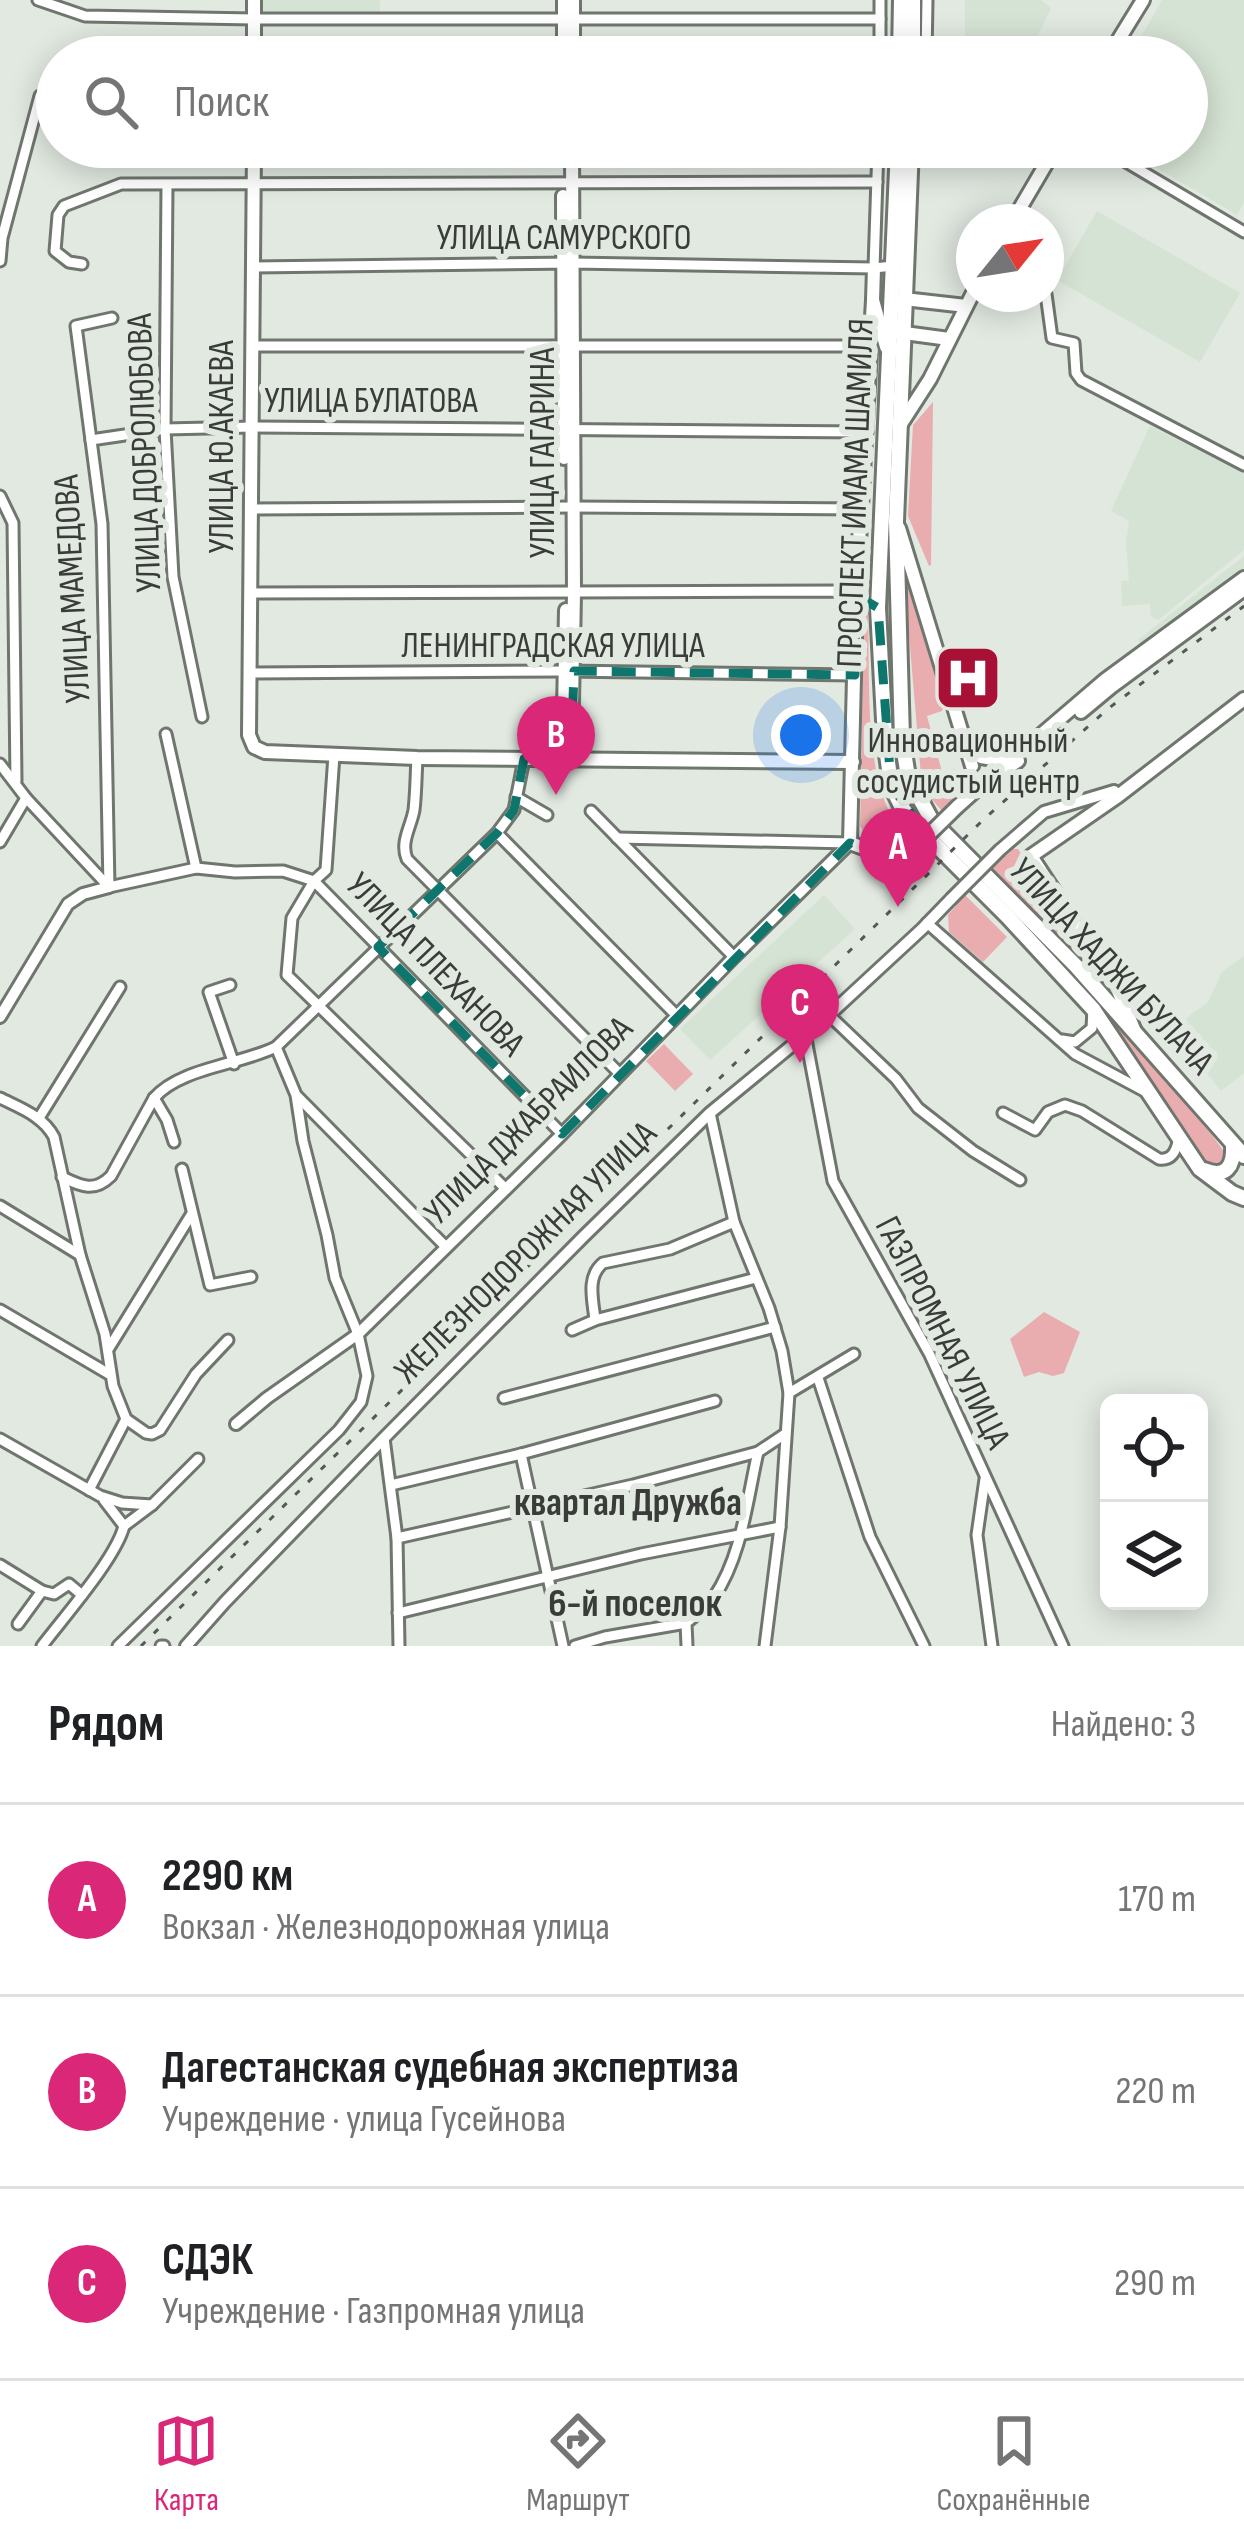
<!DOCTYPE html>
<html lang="ru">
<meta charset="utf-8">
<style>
body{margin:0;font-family:"Sofia Sans Condensed",sans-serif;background:#f2f2f2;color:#202124}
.controls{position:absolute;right:36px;bottom:36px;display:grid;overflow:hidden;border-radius:18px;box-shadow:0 6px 30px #0003}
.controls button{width:108px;height:108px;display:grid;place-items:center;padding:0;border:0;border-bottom:3px solid #e0e0e0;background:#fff;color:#202124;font:60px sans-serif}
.compass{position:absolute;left:956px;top:204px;width:108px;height:108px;border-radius:50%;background:#fff;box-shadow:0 6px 30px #0003;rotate:60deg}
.you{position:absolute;left:801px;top:735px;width:42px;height:42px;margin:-30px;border:9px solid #fff;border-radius:50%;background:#1a73e8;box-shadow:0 0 0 18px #1a73e833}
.badge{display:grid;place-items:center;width:78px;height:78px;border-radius:50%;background:#db2777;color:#fff;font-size:39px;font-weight:700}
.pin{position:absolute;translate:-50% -99px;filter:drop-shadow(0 3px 6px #0008)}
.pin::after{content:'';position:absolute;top:63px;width:42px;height:36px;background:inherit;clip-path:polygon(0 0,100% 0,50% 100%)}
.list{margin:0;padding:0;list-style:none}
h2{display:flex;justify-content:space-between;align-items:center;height:156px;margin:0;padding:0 48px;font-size:51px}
h2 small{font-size:39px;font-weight:400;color:#757577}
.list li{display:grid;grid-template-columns:78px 1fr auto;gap:36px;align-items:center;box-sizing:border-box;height:192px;padding:0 48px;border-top:3px solid #e0e0e0}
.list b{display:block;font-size:45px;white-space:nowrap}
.list p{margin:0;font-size:39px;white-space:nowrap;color:#757577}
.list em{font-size:39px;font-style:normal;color:#757577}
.icon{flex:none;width:66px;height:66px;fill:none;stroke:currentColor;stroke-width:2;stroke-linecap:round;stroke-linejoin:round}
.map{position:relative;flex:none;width:1244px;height:1646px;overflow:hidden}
.search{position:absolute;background:#fff;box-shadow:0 6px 30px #0003;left:36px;right:36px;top:36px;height:132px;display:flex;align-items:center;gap:30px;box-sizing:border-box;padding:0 42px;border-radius:66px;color:#757577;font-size:45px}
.sheet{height:732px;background:#fff}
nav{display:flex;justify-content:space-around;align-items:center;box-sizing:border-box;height:168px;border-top:3px solid #e0e0e0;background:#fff;font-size:33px;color:#757577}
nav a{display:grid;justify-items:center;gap:6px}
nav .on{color:#db2777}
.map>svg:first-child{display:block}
.built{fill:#d5e3d4}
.green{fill:#e9adaf}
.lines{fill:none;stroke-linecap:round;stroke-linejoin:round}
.minor-casing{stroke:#6f766e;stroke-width:15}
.tertiary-casing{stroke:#6f766e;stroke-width:16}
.secondary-casing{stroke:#6f766e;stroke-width:18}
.primary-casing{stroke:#6f766e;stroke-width:20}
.minor{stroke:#fff;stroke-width:9}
.tertiary{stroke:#fff;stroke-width:10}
.secondary{stroke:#fff;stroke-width:12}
.primary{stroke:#fff;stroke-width:14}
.rail{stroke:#555955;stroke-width:3;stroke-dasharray:6 12;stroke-linecap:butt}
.tertiary-bridge-casing{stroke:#6f766e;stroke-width:16;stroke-linecap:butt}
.secondary-bridge-casing{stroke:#6f766e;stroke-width:18;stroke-linecap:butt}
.tertiary-bridge{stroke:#fff;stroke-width:10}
.secondary-bridge{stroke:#fff;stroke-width:12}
.marked{fill:none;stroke:#0f766e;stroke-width:9;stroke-dasharray:24 15;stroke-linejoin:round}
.labels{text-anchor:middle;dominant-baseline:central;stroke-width:12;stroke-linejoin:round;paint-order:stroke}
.street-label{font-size:36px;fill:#393c39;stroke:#e1e9e1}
.poi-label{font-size:36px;fill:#393c39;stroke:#e1e9e1}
.neighbourhood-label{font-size:39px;font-weight:bold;fill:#393c39;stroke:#e1e9e1}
</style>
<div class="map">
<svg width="1244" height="1646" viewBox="0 0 1244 1646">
<rect width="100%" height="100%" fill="#e1e9e1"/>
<g class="built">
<rect x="255" y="0" width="125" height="12"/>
<polygon points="965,0 1041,0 1051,8 1028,57 965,57"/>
<polygon points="1162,0 1244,0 1244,202 1237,215 1121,147 1187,147 1187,57 1130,57"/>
<polygon points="1097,211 1240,293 1200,362 1057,280"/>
<polygon points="1150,426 1244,473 1244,550 1158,620 1151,617 1150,604 1122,606 1121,581 1129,581 1126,542 1129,521 1111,511"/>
<polygon points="1244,556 1244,568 1144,647 1138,640"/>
<polygon points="824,895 855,929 710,1060 680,1029"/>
<polygon points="1244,956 1244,1073 1221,1091 1172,1029 1208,1002 1222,972"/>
</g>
<g class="green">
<polygon points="933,402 931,565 929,566 908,516 913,425"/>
<polygon points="904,576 906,576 945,703 942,711 927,716 942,772 957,769 964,772 964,786 942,811 929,796 921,776"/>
<path d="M 887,586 L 898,763 C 902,785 911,802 924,820 L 1072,970 L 1212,1135 L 1225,1153 L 1227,1160 L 1223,1165 L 1211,1167 L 1202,1157 L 1099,1008 L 921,822 C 908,804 899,787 895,765 L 885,612 Z"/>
<path d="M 864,612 L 868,612 C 870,667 865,752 885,802 C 891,817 902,828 913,840 L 902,851 L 895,852 L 865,834 L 860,826 Z"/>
<polygon points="1013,849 1018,849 1095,965 1090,969 992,869"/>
<polygon points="965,895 1007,937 983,962 949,932 948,915"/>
<polygon points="664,1044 693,1074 675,1091 646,1061"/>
<polygon points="1044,1312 1080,1332 1064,1373 1053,1376 1039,1372 1024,1377 1010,1339"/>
</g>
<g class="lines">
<g class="minor-casing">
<g id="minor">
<polyline points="38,0 85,16 254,19 880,19"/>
<polyline points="880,57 880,0"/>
<polyline points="926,57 927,0"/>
<polyline points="1101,147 1244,232"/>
<polyline points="167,185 165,429 173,577 202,717"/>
<polyline points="0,261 2,238 40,96 57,96"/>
<polyline points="82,264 69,262 55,251 58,215 64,206 121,184 877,182"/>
<polyline points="253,267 573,263 874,268 893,266"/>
<polyline points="874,268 878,147"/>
<polyline points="1046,294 1052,338 1074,343 1076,373 1081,380 1244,465"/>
<polyline points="253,346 871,346"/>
<polyline points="91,440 165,429 253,427 867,432"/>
<polyline points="0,496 13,523 16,781"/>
<polyline points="252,509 573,507 861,509"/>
<polyline points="252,593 844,591 856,595"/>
<polyline points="252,673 564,671 855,675"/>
<polyline points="166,734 196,868"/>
<polyline points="334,755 326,870 314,881 292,918 287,975 506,1189"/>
<path d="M 417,758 C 416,775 416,793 414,810 C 411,827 400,842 407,859 L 620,1074"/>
<polyline points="0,764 26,798 109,887"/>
<polyline points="516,797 547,815"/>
<polyline points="591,811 734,957"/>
<polyline points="497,833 676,1015"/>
<polyline points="617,838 850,843"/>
<polyline points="0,842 26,798"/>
<polyline points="109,887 102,524 76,326 112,318"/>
<polyline points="109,887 196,868 235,872 283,871 314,881 562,1134"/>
<polyline points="927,923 1075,1054 1148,1093"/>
<polyline points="230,985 209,992 234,1064"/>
<polyline points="829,1015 896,1079 918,1108 973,1151 1020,1180"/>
<polyline points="805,1034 833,1181 929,1353 1063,1646"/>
<polyline points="1062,1040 1075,1042 1092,1028 1093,1009"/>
<polyline points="298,1097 446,1247"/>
<path d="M 0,1098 C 20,1108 43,1116 54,1137 L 80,1255 L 105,1334 L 113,1386 L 126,1419 L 146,1433 L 152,1434 L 160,1430 L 196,1374 L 228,1340"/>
<polyline points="154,1098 167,1120 174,1142"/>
<polyline points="710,1113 734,1222 769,1308 782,1351 789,1393 780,1527 765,1646"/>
<path d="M 1003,1113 L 1035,1130 L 1048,1112 L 1065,1105 L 1082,1111 L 1159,1159 C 1173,1161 1177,1149 1179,1137"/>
<polyline points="39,1118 120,987"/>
<polyline points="182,1169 210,1285 251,1277"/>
<path d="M 62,1177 C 81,1186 94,1193 111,1176 L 154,1098 C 180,1068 239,1065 276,1047 L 497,833 L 514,810 L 524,759"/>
<polyline points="0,1206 80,1255"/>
<polyline points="0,1310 109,1374"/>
<path d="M 595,1320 C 593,1300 586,1277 603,1263 L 670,1249 L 734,1222"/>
<polyline points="572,1330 595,1320 756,1278"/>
<polyline points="109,1348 191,1215"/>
<polyline points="818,1378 870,1537 924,1646"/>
<polyline points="789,1393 854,1354"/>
<polyline points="504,1398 775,1327"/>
<polyline points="384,1438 397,1538 399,1646"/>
<polyline points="0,1439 100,1496 122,1503 152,1505"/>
<polyline points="521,1454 563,1646"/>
<polyline points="985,1479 977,1535 992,1646"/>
<polyline points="391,1485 521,1454 715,1401"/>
<polyline points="89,1490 126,1419"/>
<polyline points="104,1500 124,1526"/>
<polyline points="124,1526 152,1505 198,1459"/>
<polyline points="397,1538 633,1485 758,1452"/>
<polyline points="0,1565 42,1591"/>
<polyline points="398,1613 641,1554 780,1527"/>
<polyline points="18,1624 42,1591 54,1594 69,1584 82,1595"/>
<path d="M 42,1646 C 64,1617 116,1558 124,1526"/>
<polyline points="118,1646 339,1430 361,1402 367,1376 358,1334 335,1278 327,1235 303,1141 296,1095 276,1047"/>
<polyline points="161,1646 164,1646"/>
<polyline points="575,1646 605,1637 686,1623"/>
<path d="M 687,1646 L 686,1623 C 696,1615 707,1607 714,1597 C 742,1556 747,1500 758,1452 L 785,1434"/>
</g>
</g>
<g class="tertiary-casing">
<g id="tertiary">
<polyline points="1000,850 1044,812 1114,791"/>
<polyline points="0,1017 68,904 83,894 109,887"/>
<polyline points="236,1424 267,1398 358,1334 562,1134 734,957 850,843"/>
<polyline points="186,1646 225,1602 384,1438 584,1236 710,1113 829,1015 922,929 951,899"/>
</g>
</g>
<g class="secondary-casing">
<g id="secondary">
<polyline points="254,57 254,0"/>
<polyline points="564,57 564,0"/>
<polyline points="573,57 573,0"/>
<polyline points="1108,57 1143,0"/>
<polyline points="254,147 249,735 254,747 265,752 417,758 853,762"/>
<polyline points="1070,147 1083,147"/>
<polyline points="563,196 564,458"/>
<polyline points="1012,222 1056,147"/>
<polyline points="874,268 873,300 886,347"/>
<polyline points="904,299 966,306"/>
<polyline points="873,300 856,595 850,843 897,860 907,856"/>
<polyline points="897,332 949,339"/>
<polyline points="901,424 930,379 974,291"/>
<polyline points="899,528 972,766"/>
<polyline points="1081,712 1111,687 1244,589"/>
<polyline points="981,757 1006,761 1035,740 1105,680 1244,578"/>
<polyline points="563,758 566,610"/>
<polyline points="571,758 574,593 572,147"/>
<polyline points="994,776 1018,761"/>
<polyline points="957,807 996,772"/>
<polyline points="1134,1029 1116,986 1031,856 1118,796 1244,699"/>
</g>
</g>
<g class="primary-casing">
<g id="primary">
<polyline points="900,57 901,0"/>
<polyline points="913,57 913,0"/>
<polyline points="898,147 878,608 885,739 891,785 902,808 922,831 1008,917 1093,1009 1200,1169 1232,1193 1244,1198"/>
<polyline points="911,147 896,521 902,739 908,777 932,821 1076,966 1244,1156"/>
<path d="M 1204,1170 C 1226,1179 1234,1166 1233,1146"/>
</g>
</g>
<use href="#minor" class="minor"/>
<use href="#tertiary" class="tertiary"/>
<use href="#secondary" class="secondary"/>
<use href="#primary" class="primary"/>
<polyline class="rail" points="141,1646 984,819 1109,708 1244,606"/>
<g class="tertiary-bridge-casing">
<polyline id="tertiary-bridge" points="951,899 1000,850"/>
</g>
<g class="secondary-bridge-casing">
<polyline id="secondary-bridge" points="907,856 957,807"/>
</g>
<use href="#tertiary-bridge" class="tertiary-bridge"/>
<use href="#secondary-bridge" class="secondary-bridge"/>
</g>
<path class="marked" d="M 856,595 L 878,608 L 891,785 L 927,837 L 897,860 L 850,843 L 562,1134 L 378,947 L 497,833 L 514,810 L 524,759 L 571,758 L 574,671 L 855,675 Z"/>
<defs>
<g id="hospital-square" transform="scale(3.45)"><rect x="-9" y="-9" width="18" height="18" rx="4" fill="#a81036" stroke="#e1e9e1"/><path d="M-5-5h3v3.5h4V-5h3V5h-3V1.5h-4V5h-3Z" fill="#fff"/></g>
</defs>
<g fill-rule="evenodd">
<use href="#hospital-square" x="968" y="678"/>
</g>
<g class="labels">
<g class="street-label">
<text x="564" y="238">УЛИЦА САМУРСКОГО</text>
<text x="371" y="401">УЛИЦА БУЛАТОВА</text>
<text transform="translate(222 447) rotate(-90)">УЛИЦА Ю.АКАЕВА</text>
<text transform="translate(145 453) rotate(-92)">УЛИЦА ДОБРОЛЮБОВА</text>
<text transform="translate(543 453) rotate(-90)">УЛИЦА ГАГАРИНА</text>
<text transform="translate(856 493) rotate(-88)">ПРОСПЕКТ ИМАМА ШАМИЛЯ</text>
<text transform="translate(73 589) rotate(-93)">УЛИЦА МАМЕДОВА</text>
<text x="553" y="646">ЛЕНИНГРАДСКАЯ УЛИЦА</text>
<text transform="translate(435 965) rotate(46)">УЛИЦА ПЛЕХАНОВА</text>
<text transform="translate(1111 967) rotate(47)">УЛИЦА ХАДЖИ БУЛАЧА</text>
<text transform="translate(529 1121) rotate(-45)">УЛИЦА ДЖАБРАИЛОВА</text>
<text transform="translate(526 1253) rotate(-45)">ЖЕЛЕЗНОДОРОЖНАЯ УЛИЦА</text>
<text transform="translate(942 1333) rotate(63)">ГАЗПРОМНАЯ УЛИЦА</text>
</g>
<g class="poi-label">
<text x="968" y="741">Инновационный<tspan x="968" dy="41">сосудистый центр</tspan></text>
</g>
<g class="neighbourhood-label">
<text x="628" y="1503">квартал Дружба</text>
<text x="635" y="1604">6-й поселок</text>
</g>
</g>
</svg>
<div class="controls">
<button><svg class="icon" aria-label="locate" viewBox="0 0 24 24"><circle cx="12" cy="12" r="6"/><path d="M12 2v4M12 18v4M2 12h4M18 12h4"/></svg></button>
<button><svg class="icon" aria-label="layers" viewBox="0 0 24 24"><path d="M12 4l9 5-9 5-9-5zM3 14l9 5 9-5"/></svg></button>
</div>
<svg class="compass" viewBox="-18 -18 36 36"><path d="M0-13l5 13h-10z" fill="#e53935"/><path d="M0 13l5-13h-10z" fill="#757577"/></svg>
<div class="you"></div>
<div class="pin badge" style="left:898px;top:907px">A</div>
<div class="pin badge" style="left:556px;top:795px">B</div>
<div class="pin badge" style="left:800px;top:1063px">C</div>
<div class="search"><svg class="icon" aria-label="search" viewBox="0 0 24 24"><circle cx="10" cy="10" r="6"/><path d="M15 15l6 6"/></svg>Поиск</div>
</div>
<section class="sheet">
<h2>Рядом<small>Найдено: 3</small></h2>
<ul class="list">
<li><span class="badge">A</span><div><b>2290 км</b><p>Вокзал · Железнодорожная улица</p></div><em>170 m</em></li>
<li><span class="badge">B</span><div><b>Дагестанская судебная экспертиза</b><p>Учреждение · улица Гусейнова</p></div><em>220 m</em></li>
<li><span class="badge">C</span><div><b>СДЭК</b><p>Учреждение · Газпромная улица</p></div><em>290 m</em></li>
</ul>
</section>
<nav>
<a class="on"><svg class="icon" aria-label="map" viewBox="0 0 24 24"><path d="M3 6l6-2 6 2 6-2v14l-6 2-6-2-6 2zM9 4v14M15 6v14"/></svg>Карта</a>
<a><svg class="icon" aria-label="directions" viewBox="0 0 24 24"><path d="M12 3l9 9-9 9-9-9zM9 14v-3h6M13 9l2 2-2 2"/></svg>Маршрут</a>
<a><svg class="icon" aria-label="saved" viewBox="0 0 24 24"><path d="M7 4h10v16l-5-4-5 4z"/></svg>Сохранённые</a>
</nav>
